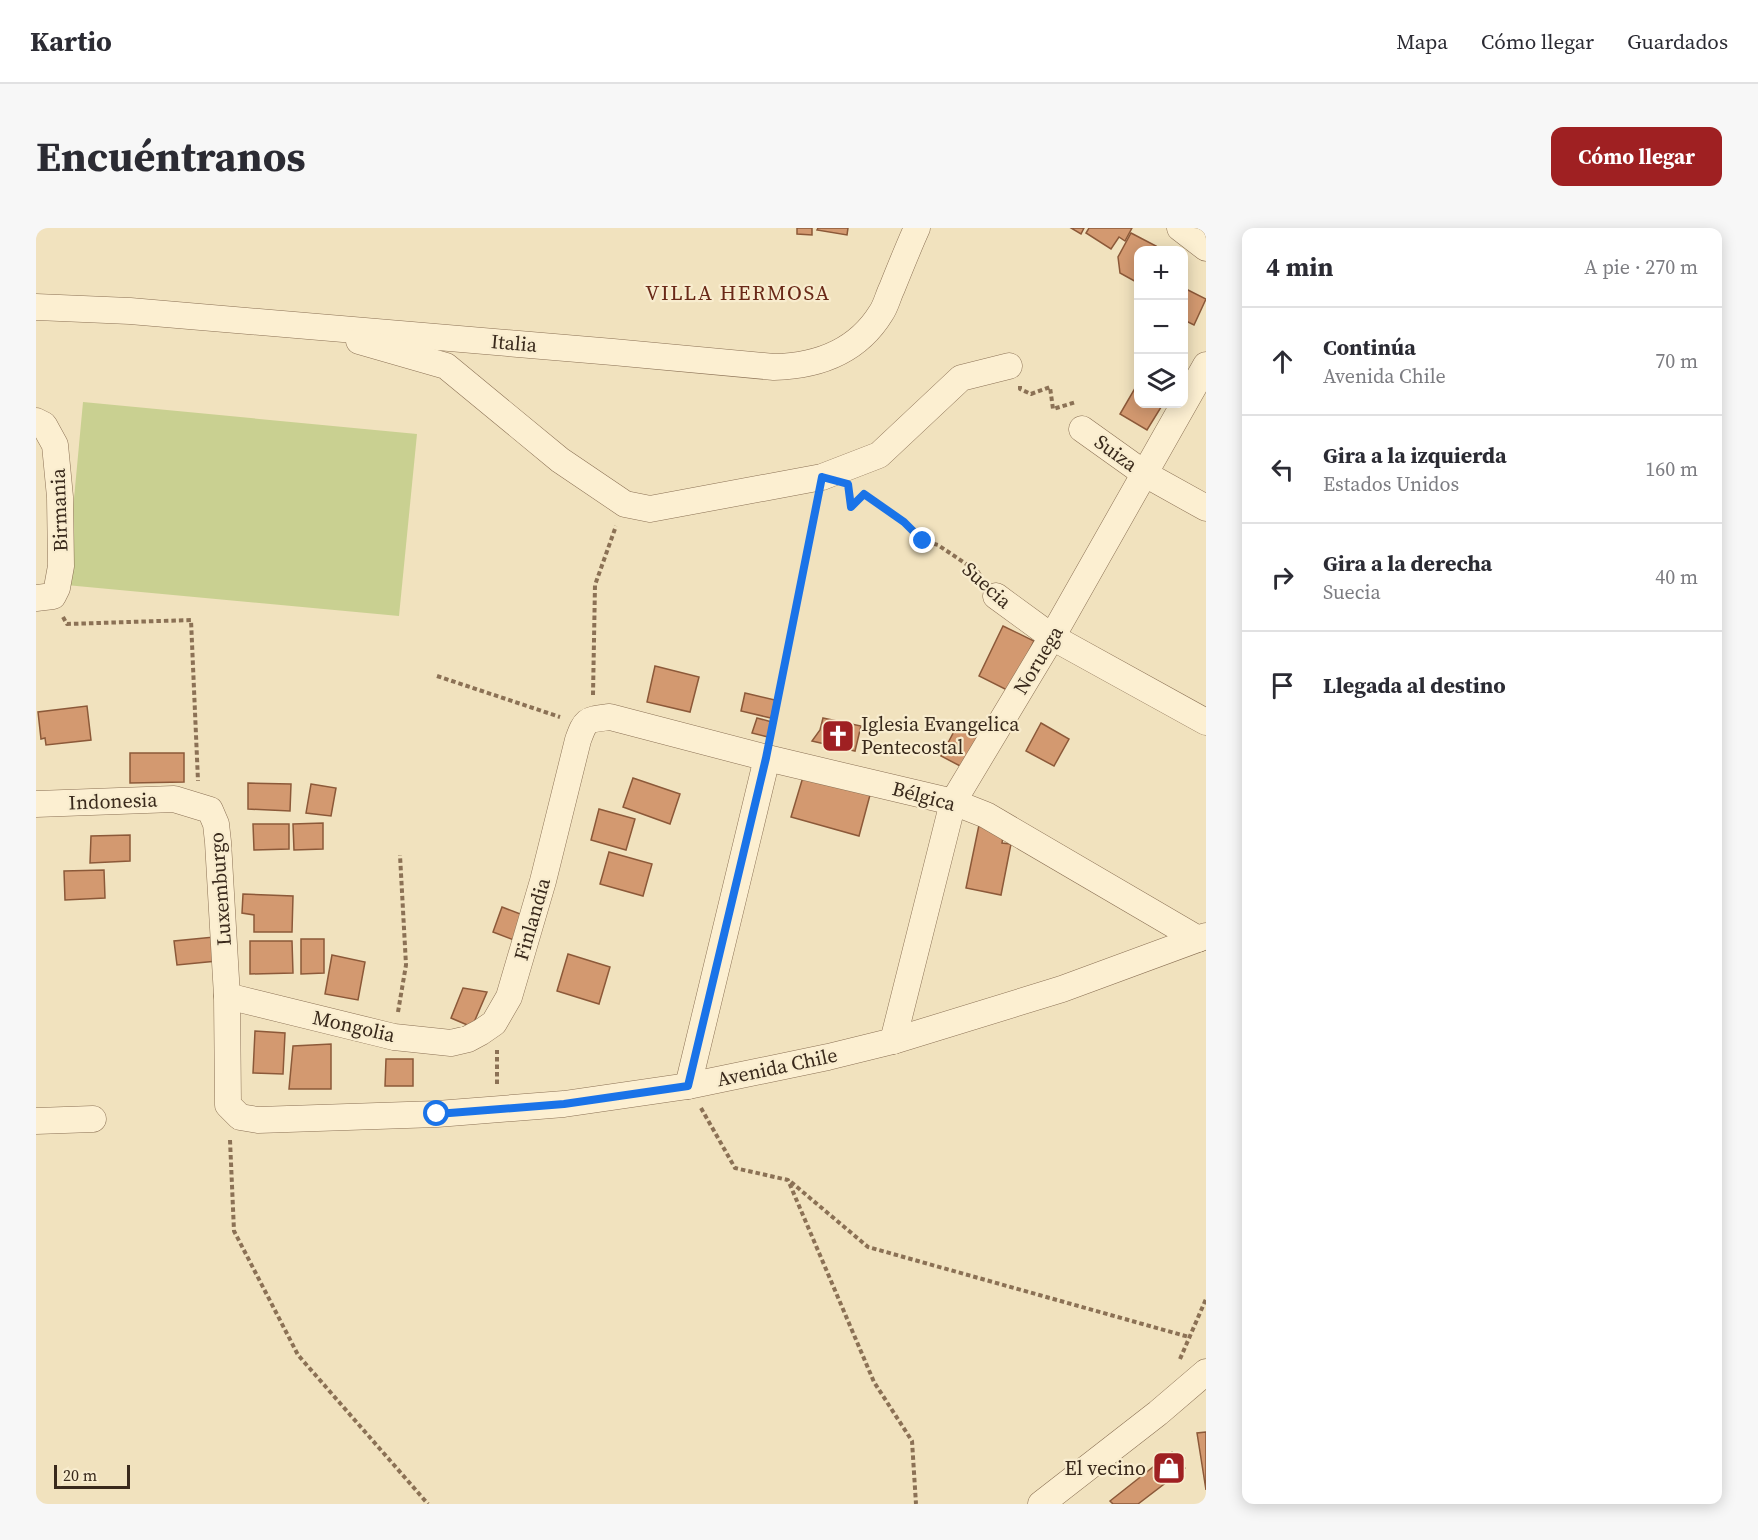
<!DOCTYPE html>
<html lang="es">
<meta charset="utf-8">
<style>
body{margin:0;font-family:"Source Serif 4",serif;background:#f7f7f7;color:#2b2b33}
.controls{position:absolute;right:18px;top:18px;display:grid;overflow:hidden;border-radius:12px;box-shadow:0 3px 15px #0003}
.controls button{width:54px;height:54px;display:grid;place-items:center;padding:0;border:0;border-bottom:2px solid #e1e1e2;background:#fff;color:#2b2b33;font:30px sans-serif}
.scale{position:absolute;left:18px;bottom:15px;width:76px;box-sizing:border-box;padding-left:6px;border:3px solid #39291b;border-top:0;font-size:16px;line-height:21px;white-space:nowrap;color:#39291b;-webkit-text-stroke:4px #f8ecce;paint-order:stroke}
.stop{position:absolute;width:18px;height:18px;margin:-14px;border:4px solid #1a73e8;border-radius:50%;background:#fff}
.stop.end{background:#1a73e8;border-color:#fff;box-shadow:0 2px 6px #0008}
.list{margin:0;padding:0;list-style:none}
h2{display:flex;justify-content:space-between;align-items:center;height:78px;margin:0;padding:0 24px;font-size:26px}
h2 small{font-size:20px;font-weight:400;color:#7c7c81}
.list li{display:grid;grid-template-columns:39px 1fr auto;gap:18px;align-items:center;box-sizing:border-box;height:108px;padding:0 24px;border-top:2px solid #e1e1e2}
.list b{display:block;font-size:22px;white-space:nowrap}
.list p{margin:0;font-size:20px;white-space:nowrap;color:#7c7c81}
.list em{font-size:20px;font-style:normal;color:#7c7c81}
.icon{flex:none;width:33px;height:33px;fill:none;stroke:currentColor;stroke-width:2;stroke-linecap:round;stroke-linejoin:round}
.map{position:relative;flex:none;width:1170px;height:1276px;overflow:hidden;border-radius:12px}
header{display:flex;align-items:center;gap:36px;box-sizing:border-box;height:84px;padding:0 30px;background:#fff;border-bottom:2px solid #e1e1e2}
header strong{font-size:28px}
nav{display:flex;gap:33px;margin-inline-start:auto;font-size:21px}
.intro{display:flex;align-items:center;justify-content:space-between;box-sizing:border-box;height:144px;padding:0 36px}
h1{margin:0;font-size:42px}
.button{padding:15px 27px;border-radius:12px;background:#9f2022;color:#fff;font-size:21px;font-weight:700}
main{display:flex;gap:36px;padding:0 36px}
aside{flex:1;background:#fff;border-radius:12px;box-shadow:0 3px 15px #0003}
.map>svg:first-child{display:block}
.green{fill:#c9d091}
.building{fill:#d39970;stroke:#8c5939;stroke-width:1.5}
.lines{fill:none;stroke-linecap:round;stroke-linejoin:round}
.minor-casing{stroke:#8b7155;stroke-width:27}
.path{stroke:#8b7155;stroke-width:4;stroke-dasharray:4.5 3;stroke-linecap:butt}
.minor{stroke:#fcefd1;stroke-width:26}
.route{stroke:#1a73e8;stroke-width:8}
.labels{text-anchor:middle;dominant-baseline:central;stroke-width:4.5;stroke-linejoin:round;paint-order:stroke}
.street-label{font-size:20px;fill:#39291b;stroke:#f8ecce}
.poi-label{font-size:20px;fill:#39291b;stroke:#f8ecce;text-anchor:start}
.neighbourhood-label{font-size:21px;letter-spacing:1.5px;fill:#692817;stroke:#f8ecce}
</style>
<header>
<strong>Kartio</strong>
<nav><a>Mapa</a><a>Cómo llegar</a><a>Guardados</a></nav>
</header>
<div class="intro"><h1>Encuéntranos</h1><a class="button">Cómo llegar</a></div>
<main>
<div class="map">
<svg width="1170" height="1276" viewBox="0 0 1170 1276">
<rect width="100%" height="100%" fill="#f1e2be"/>
<polygon class="green" points="47,174 381,206 363,388 30,357"/>
<g class="building">
<polygon points="761,0 776,0 776,7 761,6"/>
<polygon points="782,0 812,0 811,7 781,2"/>
<polygon points="1035,0 1048,0 1045,6"/>
<polygon points="1053,0 1096,0 1089,13 1083,9 1075,21 1050,5"/>
<polygon points="1095,5 1120,18 1117,22 1102,22 1102,55 1084,45 1082,29"/>
<polygon points="1148,60 1170,71 1158,97 1148,92"/>
<polygon points="1102,155 1102,176 1127,176 1111,202 1084,186"/>
<polygon points="967,398 998,413 973,463 943,448"/>
<polygon points="619,438 663,449 654,484 611,474"/>
<polygon points="709,465 739,472 735,490 705,483"/>
<polygon points="51,478 55,512 10,517 9,510 5,511 2,484"/>
<polygon points="721,490 736,494 732,509 716,505"/>
<polygon points="787,490 825,498 819,523 776,513 784,502"/>
<polygon points="1005,495 1033,511 1018,538 990,523"/>
<polygon points="922,496 945,509 928,540 905,528"/>
<polygon points="94,525 148,525 148,554 94,555"/>
<polygon points="767,549 834,567 823,608 755,589"/>
<polygon points="597,550 644,566 634,596 587,579"/>
<polygon points="212,555 255,556 254,583 212,581"/>
<polygon points="275,556 300,560 295,588 270,585"/>
<polygon points="563,581 599,591 590,622 555,612"/>
<polygon points="287,595 287,621 258,622 257,596"/>
<polygon points="217,596 253,596 253,621 218,622"/>
<polygon points="943,597 968,602 966,615 975,616 965,667 930,660"/>
<polygon points="94,607 94,633 54,635 55,608"/>
<polygon points="573,624 616,636 607,668 564,656"/>
<polygon points="68,642 69,670 29,672 28,643"/>
<polygon points="207,666 257,668 256,704 218,704 218,687 206,685"/>
<polygon points="466,679 492,689 483,714 457,704"/>
<polygon points="178,709 181,733 141,737 138,713"/>
<polygon points="265,711 288,711 288,745 265,746"/>
<polygon points="214,713 256,713 257,745 214,746"/>
<polygon points="532,726 574,739 563,776 521,763"/>
<polygon points="296,727 329,734 322,772 289,766"/>
<polygon points="427,760 451,764 436,799 415,790"/>
<polygon points="219,803 249,805 247,846 217,845"/>
<polygon points="295,816 295,861 253,861 257,818"/>
<polygon points="350,831 377,831 377,858 349,858"/>
<polygon points="1170,1204 1170,1262 1161,1205"/>
<polygon points="1136,1224 1149,1240 1102,1276 1077,1276 1074,1273"/>
</g>
<g class="lines">
<g class="minor-casing">
<g id="minor">
<polyline points="1144,0 1170,20"/>
<path d="M 0,79 L 94,83 L 577,124 L 738,139 C 781,138 821,124 845,85 C 850,78 852,68 856,60 C 864,40 872,20 881,0"/>
<polyline points="323,113 410,138 524,232 589,276 614,281 786,249 843,227 925,150 973,138"/>
<polyline points="0,193 8,197 19,217 24,269 25,338 21,360 17,368 0,370"/>
<polyline points="1046,201 1109,246 1170,280"/>
<polyline points="960,368 1016,409 1170,494"/>
<polyline points="0,576 138,571 174,582 180,596 182,614 191,768 192,877 204,889 222,892 401,886 528,876 652,858 792,829 857,813 1026,761 1170,708"/>
<path d="M 191,768 L 358,809 L 415,815 L 432,811 L 445,804 L 458,795 L 473,769 L 507,653 L 542,512 C 550,490 551,492 574,489 L 731,530 L 917,574 L 950,587 L 1162,711"/>
<polyline points="857,813 917,574 1016,409 1170,137"/>
<polyline points="652,858 731,530"/>
<polyline points="0,893 57,891"/>
<polyline points="1005,1276 1122,1185 1170,1144"/>
</g>
</g>
<g class="path">
<polyline points="984,158 984,161 995,166 1014,159 1017,181 1040,174"/>
<polyline points="813,264 815,279 828,266 868,294 887,313 902,317 942,344 945,349"/>
<polyline points="27,389 31,396 155,392 162,553"/>
<polyline points="401,448 524,489"/>
<polyline points="557,467 559,357 580,298"/>
<polyline points="735,505 781,274"/>
<polyline points="362,784 370,737 364,627"/>
<polyline points="461,856 461,822"/>
<polyline points="665,880 699,940 752,952 838,1154 876,1213 880,1276"/>
<polyline points="194,912 198,1003 262,1127 392,1276"/>
<polyline points="755,954 832,1019 1153,1109"/>
<polyline points="1144,1131 1170,1071"/>
</g>
<use href="#minor" class="minor"/>
</g>
<g class="lines">
<polyline class="route" points="401,886 528,876 652,858 730,530 786,249 812,256 815,279 828,266 868,294 887,313"/>
</g>
<defs>
<g id="church-square" transform="scale(1.725)"><rect x="-9" y="-9" width="18" height="18" rx="4" fill="#9f2022" stroke="#f8ecce"/><path d="M-1.2-6h2.4v3.5h3.3v2.4h-3.3V6h-2.4V-.1h-3.3v-2.4h3.3Z" fill="#fff"/></g>
<g id="shop-square" transform="scale(1.725)"><rect x="-9" y="-9" width="18" height="18" rx="4" fill="#9f2022" stroke="#f8ecce"/><path d="M-5-2.5h2.3a2.7 3.5 0 0 1 5.4 0H5L5.5 6h-11ZM-1.5-2.5h3a1.5 2.3 0 0 0-3 0Z" fill="#fff"/></g>
</defs>
<g fill-rule="evenodd">
<use href="#church-square" x="802" y="508"/>
<use href="#shop-square" x="1133" y="1240"/>
</g>
<g class="labels">
<g class="street-label">
<text transform="translate(478 115) rotate(5)">Italia</text>
<text transform="translate(1080 225) rotate(36)">Suiza</text>
<text transform="translate(23 282) rotate(-92)">Birmania</text>
<text transform="translate(951 357) rotate(42)">Suecia</text>
<text transform="translate(1002 432) rotate(-59)">Noruega</text>
<text transform="translate(888 568) rotate(15)">Bélgica</text>
<text transform="translate(77 573) rotate(-2)">Indonesia</text>
<text transform="translate(184 661) rotate(-94)">Luxemburgo</text>
<text transform="translate(496 691) rotate(-74)">Finlandia</text>
<text transform="translate(318 798) rotate(13)">Mongolia</text>
<text transform="translate(741 839) rotate(-12)">Avenida Chile</text>
</g>
<g class="poi-label">
<text x="825" y="496">Iglesia Evangelica<tspan x="825" dy="23">Pentecostal</tspan></text>
<text x="1110" y="1240" text-anchor="end">El vecino</text>
</g>
<g class="neighbourhood-label">
<text x="702" y="64">VILLA HERMOSA</text>
</g>
</g>
</svg>
<div class="controls">
<button>+</button>
<button>−</button>
<button><svg class="icon" aria-label="layers" viewBox="0 0 24 24"><path d="M12 4l9 5-9 5-9-5zM3 14l9 5 9-5"/></svg></button>
</div>
<div class="scale">20 m</div>
<div class="stop" style="left:401px;top:886px"></div>
<div class="stop end" style="left:887px;top:313px"></div>
</div>
<aside>
<h2>4 min<small>A pie · 270 m</small></h2>
<ul class="list">
<li><svg class="icon" aria-label="ahead" viewBox="0 0 24 24"><path d="M12 20V5M6 11l6-6 6 6"/></svg><div><b>Continúa</b><p>Avenida Chile</p></div><em>70 m</em></li>
<li><svg class="icon" aria-label="left" viewBox="0 0 24 24"><path d="M17 20v-9H6M10 6l-5 5 5 5"/></svg><div><b>Gira a la izquierda</b><p>Estados Unidos</p></div><em>160 m</em></li>
<li><svg class="icon" aria-label="right" viewBox="0 0 24 24"><path d="M7 20v-9h11M14 6l5 5-5 5"/></svg><div><b>Gira a la derecha</b><p>Suecia</p></div><em>40 m</em></li>
<li><svg class="icon" aria-label="arrive" viewBox="0 0 24 24"><path d="M6 21V4h12l-3 4 3 4H6"/></svg><div><b>Llegada al destino</b></div></li>
</ul>
</aside>
</main>
